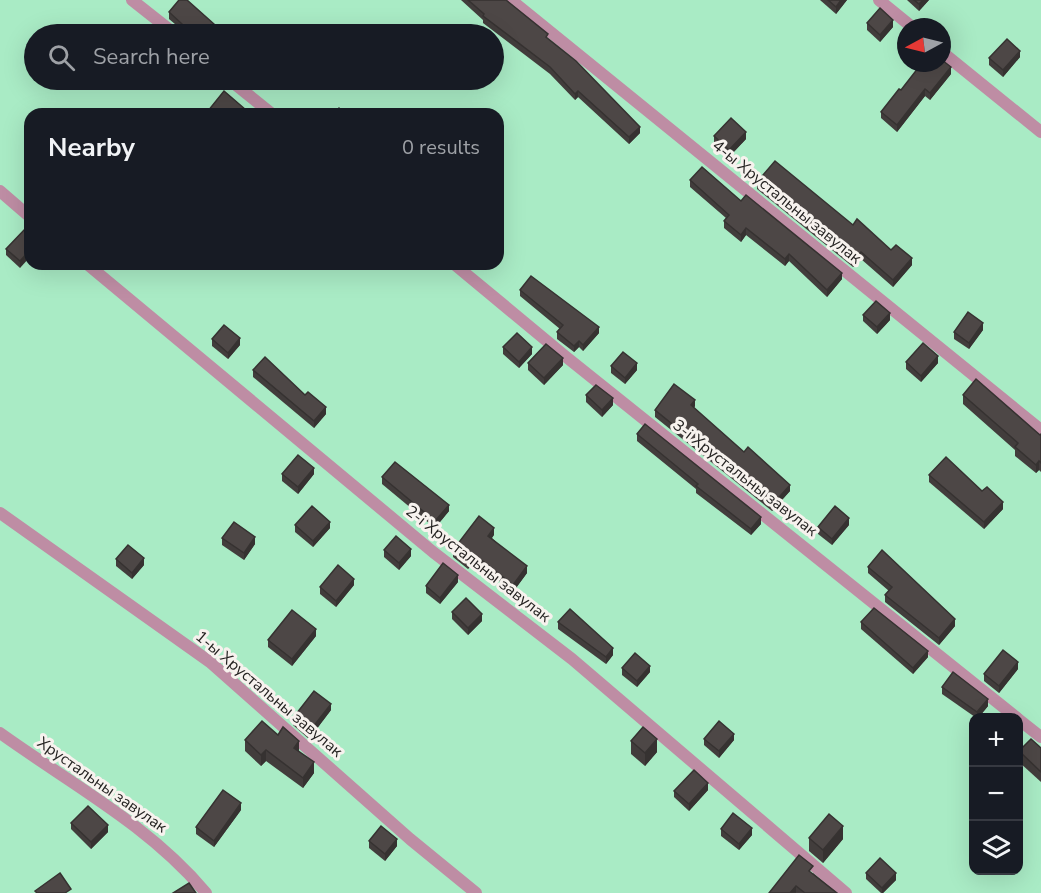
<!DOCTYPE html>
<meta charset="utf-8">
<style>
body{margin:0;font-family:"Nunito Sans",sans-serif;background:#242831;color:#f1f3f6}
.controls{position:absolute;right:18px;bottom:18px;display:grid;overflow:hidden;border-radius:12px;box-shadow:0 6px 24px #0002}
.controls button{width:54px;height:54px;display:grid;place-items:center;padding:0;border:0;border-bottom:2px solid #363941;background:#171b24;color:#f1f3f6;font:30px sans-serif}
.compass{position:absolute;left:897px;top:18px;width:54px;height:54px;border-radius:50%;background:#171b24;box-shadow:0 6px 24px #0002;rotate:263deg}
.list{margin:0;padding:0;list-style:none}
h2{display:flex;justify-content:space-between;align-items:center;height:78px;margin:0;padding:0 24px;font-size:26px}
h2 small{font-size:20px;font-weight:400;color:#9ea1a6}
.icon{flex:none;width:33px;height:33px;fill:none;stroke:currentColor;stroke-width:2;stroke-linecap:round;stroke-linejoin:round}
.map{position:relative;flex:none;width:1041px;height:893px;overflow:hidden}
.search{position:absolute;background:#171b24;box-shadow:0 6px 24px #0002;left:24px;top:24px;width:480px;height:66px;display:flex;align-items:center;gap:15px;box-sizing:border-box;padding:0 21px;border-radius:33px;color:#9ea1a6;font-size:22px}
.panel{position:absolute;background:#171b24;box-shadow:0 6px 24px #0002;left:24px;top:108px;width:480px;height:162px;border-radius:18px}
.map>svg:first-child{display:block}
.green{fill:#a9ebc5;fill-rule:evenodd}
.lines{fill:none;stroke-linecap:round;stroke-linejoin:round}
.lane{stroke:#be8da4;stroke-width:12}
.wall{fill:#423d3c}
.shaded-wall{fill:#363231}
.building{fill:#4d4746;stroke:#363231;stroke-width:1.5}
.labels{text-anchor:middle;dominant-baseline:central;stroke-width:6;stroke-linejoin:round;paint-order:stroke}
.street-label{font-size:16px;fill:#211f1e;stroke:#f7f2ee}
</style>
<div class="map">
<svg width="1041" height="893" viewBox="0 0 1041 893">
<rect width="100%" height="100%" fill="#f7f2ee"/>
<path class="green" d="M 0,0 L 1041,0 L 1041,893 L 0,893 ZM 906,27 L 942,27 L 942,63 L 906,63 ZM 34,34 L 494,34 L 494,80 L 34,80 ZM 30,114 L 498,114 L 498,264 L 30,264 ZM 974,718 L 1018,718 L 1018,870 L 974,870 Z"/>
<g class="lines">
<g class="lane">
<polyline points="132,0 175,34"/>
<polyline points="511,0 1041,430"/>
<polyline points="879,0 912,27"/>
<polyline points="942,52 1041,132"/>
<polyline points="230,80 272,114"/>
<polyline points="0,191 30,217"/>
<polyline points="87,264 433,552 572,659 846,893"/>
<polyline points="454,264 565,356 1017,718"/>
<polyline points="0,513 210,662 410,839 476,893"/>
<polyline points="1018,719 1041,737"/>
<path d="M 0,733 C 71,784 149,825 206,893"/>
</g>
</g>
<g class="wall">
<polygon points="461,0 506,0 548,39 640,133 629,144 578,97 575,100 550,74 483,23 483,20"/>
<polygon points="820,0 847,0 836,14"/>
<polygon points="907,0 929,0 919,11"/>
<polygon points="169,12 214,31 181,33 182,30 169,19"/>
<polygon points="867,23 893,27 880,42 867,30"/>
<polygon points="1020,57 1003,77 989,65 989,58"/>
<polygon points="951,74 930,100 925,96 897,132 881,118 881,112 901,90"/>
<polygon points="714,136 746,139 729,157 714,143"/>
<polygon points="690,180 741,201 842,279 827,297 789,261 785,266 746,235 741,242 724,228 724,221 726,218 690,187"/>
<polygon points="757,182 853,225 912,265 893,287 861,259 853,267 757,189"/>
<polygon points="25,229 20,268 6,255 6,249"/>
<polygon points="520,290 599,333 583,351 579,347 574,352 557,339 557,332 560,329 520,296"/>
<polygon points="863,315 890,320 877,334 863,321"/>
<polygon points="983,330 969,349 954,339 954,332"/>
<polygon points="212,339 240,345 228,359 212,346"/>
<polygon points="503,347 532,354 519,368 503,354"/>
<polygon points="906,362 938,363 921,382 906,369"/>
<polygon points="528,363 563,365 544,385 528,370"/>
<polygon points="611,366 637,370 625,384 611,373"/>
<polygon points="253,370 305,395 326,414 314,428 253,377"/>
<polygon points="586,395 613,405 602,417 586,402"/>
<polygon points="963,395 1040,435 1041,434 1041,472 1039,470 1036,473 1015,456 1015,450 963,404"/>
<polygon points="695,406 694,408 744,452 790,491 772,511 655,417 655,410"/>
<polygon points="637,434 761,524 751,535 696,493 696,489 637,441"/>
<polygon points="282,474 314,474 298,494 282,481"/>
<polygon points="929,475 982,491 1003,509 984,529 929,482"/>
<polygon points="382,477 449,511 435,528 382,484"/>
<polygon points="295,525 330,528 313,547 295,532"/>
<polygon points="849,525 832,545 818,534 818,527"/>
<polygon points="494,535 492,538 527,573 513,592 474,561 468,569 453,557 453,550"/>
<polygon points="222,538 255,544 244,560 222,545"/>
<polygon points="384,550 411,556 399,570 384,557"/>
<polygon points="116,559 144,565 132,579 116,566"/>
<polygon points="868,567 955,626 939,645 885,602 885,595 889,591 868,573"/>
<polygon points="458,582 440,604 426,593 426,586"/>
<polygon points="354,585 336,607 320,594 320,587"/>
<polygon points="452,612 482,621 468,635 452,619"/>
<polygon points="558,622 613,655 606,664 558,629"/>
<polygon points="861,622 928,657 913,674 861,629"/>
<polygon points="316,636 292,666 268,647 268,640"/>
<polygon points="622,668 650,672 637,687 622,675"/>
<polygon points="1018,669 999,693 984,681 984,674"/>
<polygon points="942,687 988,706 979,717 975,717 942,694"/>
<polygon points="331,710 309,739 293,725 293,718"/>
<polygon points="278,735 299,751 314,773 303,788 266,761 261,766 245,751 245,740"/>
<polygon points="704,739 734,740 719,758 704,745"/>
<polygon points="631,741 657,752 645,766 631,754"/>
<polygon points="1041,748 1041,782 1019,762 1019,751"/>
<polygon points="708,790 689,811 674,797 674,791"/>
<polygon points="241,810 214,847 196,834 196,827"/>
<polygon points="71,823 108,832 91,849 71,829"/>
<polygon points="721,829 752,835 739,850 721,836"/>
<polygon points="809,838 843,839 823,863 809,851"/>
<polygon points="369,841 397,846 385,861 369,848"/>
<polygon points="813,873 837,893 769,893"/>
<polygon points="866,873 896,880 883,893 881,893 866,879"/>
</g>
<g class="shaded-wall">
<polygon points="841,0 847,0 836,14 836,7"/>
<polygon points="923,0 929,0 919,11 919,4"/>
<polygon points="893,20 893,27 880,42 880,35"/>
<polygon points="214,24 214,31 211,34 206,34"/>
<polygon points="1020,51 1020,57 1003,77 1003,70"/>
<polygon points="951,67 951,74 930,100 930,93"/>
<polygon points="925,89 925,96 897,132 897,125"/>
<polygon points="578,91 578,97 575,100 575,94"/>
<polygon points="640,127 640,133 629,144 629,137"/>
<polygon points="746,132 746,139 729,157 729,150"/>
<polygon points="746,228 746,235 741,242 741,235"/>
<polygon points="30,250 30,257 20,268 20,261"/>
<polygon points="861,252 861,259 853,267 853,260"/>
<polygon points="789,254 789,261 785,266 785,259"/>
<polygon points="912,258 912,265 893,287 893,280"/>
<polygon points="842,273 842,279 827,297 827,290"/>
<polygon points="890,313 890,320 877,334 877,327"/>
<polygon points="983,323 983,330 969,349 969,343"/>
<polygon points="599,327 599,333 583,351 583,345"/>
<polygon points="240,338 240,345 228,359 228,353"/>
<polygon points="579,341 579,347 574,352 574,346"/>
<polygon points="532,347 532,354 519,368 519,362"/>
<polygon points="938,356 938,363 921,382 921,376"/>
<polygon points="563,358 563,365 544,385 544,378"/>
<polygon points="637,363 637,370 625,384 625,378"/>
<polygon points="613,398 613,405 602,417 602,410"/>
<polygon points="695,400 695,406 691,412 691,405"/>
<polygon points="326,407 326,414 314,428 314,421"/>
<polygon points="1039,461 1039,470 1036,473 1036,465"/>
<polygon points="314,468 314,474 298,494 298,487"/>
<polygon points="790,485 790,491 772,511 772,505"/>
<polygon points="1003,502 1003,509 984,529 984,522"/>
<polygon points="449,505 449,511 435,528 435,521"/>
<polygon points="761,517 761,524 751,535 751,529"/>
<polygon points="849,518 849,525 832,545 832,539"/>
<polygon points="330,522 330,528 313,547 313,541"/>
<polygon points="494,528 494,535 488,542 488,536"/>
<polygon points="255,537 255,544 244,560 244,553"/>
<polygon points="411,549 411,556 399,570 399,563"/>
<polygon points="474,554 474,561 468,569 468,562"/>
<polygon points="144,558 144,565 132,579 132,573"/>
<polygon points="527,566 527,573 513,592 513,585"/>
<polygon points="458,575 458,582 440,604 440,598"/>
<polygon points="354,579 354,585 336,607 336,601"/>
<polygon points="482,614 482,621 468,635 468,628"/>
<polygon points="955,619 955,626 939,645 939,638"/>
<polygon points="316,629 316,636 292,666 292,659"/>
<polygon points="613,648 613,655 606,664 606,657"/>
<polygon points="928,651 928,657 913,674 913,668"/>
<polygon points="1018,662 1018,669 999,693 999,686"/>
<polygon points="650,666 650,672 637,687 637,681"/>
<polygon points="988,699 988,706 979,717 977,717 977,712"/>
<polygon points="331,704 331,710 309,739 309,732"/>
<polygon points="734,734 734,740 719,758 719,751"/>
<polygon points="657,739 657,752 645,766 645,753"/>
<polygon points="299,741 299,752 294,748"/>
<polygon points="266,750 266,761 261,766 261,755"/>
<polygon points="314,762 314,773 303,788 303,778"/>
<polygon points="708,783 708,790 689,811 689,804"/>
<polygon points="241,803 241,810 214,847 214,841"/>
<polygon points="108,825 108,832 91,849 91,842"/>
<polygon points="843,826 843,839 823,863 823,850"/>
<polygon points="752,828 752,835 739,850 739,844"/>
<polygon points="397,839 397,846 385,861 385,854"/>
<polygon points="896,873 896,880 883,893 882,893 882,888"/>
<polygon points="796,886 796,893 790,893"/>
</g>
<g class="building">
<polygon points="179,0 187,0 214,24 206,34 176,34 181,33 182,24 169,12"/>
<polygon points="468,0 506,0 548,34 546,37 576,61 640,127 629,137 578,91 575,94 550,67 483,16 484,14"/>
<polygon points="828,0 841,0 836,7"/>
<polygon points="914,0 923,0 919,4"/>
<polygon points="880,8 893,20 880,35 867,23"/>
<polygon points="158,25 172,34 150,34"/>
<polygon points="1007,39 1020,51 1003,70 989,58"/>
<polygon points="942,60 951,67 930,93 925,89 897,125 881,112 899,89 901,90 922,63 942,63"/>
<polygon points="224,91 246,110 242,114 211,114 208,111"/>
<polygon points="339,108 346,114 334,114"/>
<polygon points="731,118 746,132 729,150 714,136"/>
<polygon points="775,161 853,225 857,219 891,250 896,245 912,258 893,280 861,252 853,260 757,182"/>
<polygon points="702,167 741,201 746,195 842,273 827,290 789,254 785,259 746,228 741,235 724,221 729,215 690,180"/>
<polygon points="25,229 30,234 30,250 20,261 6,249"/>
<polygon points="531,276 599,327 583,345 579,341 574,346 557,332 563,325 520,290"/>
<polygon points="876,301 890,313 877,327 863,315"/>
<polygon points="968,312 983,323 969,343 954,332"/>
<polygon points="224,325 240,338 228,353 212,339"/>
<polygon points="517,333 532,347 519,362 503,347"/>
<polygon points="923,343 938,356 921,376 906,362"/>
<polygon points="546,344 563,358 544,378 528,363"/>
<polygon points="623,352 637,363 625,378 611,366"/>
<polygon points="265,357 305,395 308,392 326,407 314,421 253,370"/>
<polygon points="976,379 1040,435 1041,434 1041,463 1039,461 1036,465 1015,447 1018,443 963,395"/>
<polygon points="674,384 695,400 691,405 744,452 748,447 790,485 772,505 655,410"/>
<polygon points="596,385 613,398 602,410 586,395"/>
<polygon points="645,424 761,517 751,529 696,486 698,484 637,434"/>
<polygon points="298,455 314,468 298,487 282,474"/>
<polygon points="946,457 982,491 987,487 1003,502 984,522 929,475"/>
<polygon points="395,462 449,505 435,521 382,477"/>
<polygon points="312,506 330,522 313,541 295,525"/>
<polygon points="835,506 849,518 832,539 818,527"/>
<polygon points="479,516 494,528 488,536 527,566 513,585 474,554 468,562 453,550"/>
<polygon points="234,522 255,537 244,553 222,538"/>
<polygon points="396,536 411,549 399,563 384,550"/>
<polygon points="128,545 144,558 132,573 116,559"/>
<polygon points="882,550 955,619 939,638 885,595 892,587 868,567"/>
<polygon points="443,563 458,575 440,598 426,586"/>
<polygon points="338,565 354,579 336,601 320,587"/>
<polygon points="466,598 482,614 468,628 452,612"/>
<polygon points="874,608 928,651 913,668 861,622"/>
<polygon points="570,609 613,648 606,657 558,622"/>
<polygon points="292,610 316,629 292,659 268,640"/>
<polygon points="1003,650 1018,662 999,686 984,674"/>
<polygon points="635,653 650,666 637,681 622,668"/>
<polygon points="953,672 988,699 977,712 942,687"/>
<polygon points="314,691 331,704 309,732 293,718"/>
<polygon points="262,721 278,735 283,727 299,741 294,748 314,762 303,778 266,750 261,755 245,740"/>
<polygon points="719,721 734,734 719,751 704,739"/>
<polygon points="643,727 657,739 645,753 631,741"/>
<polygon points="1031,739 1041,748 1041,772 1019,751"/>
<polygon points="694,770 708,783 689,804 674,791"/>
<polygon points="223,790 241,803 214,841 196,827"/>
<polygon points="88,806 108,825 91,842 71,823"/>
<polygon points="733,813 752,828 739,844 721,829"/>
<polygon points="829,814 843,826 823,850 809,838"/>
<polygon points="381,826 397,839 385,854 369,841"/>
<polygon points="799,855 813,866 809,871 837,893 805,893 796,886 790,893 769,893"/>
<polygon points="880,858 896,873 882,888 866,873"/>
<polygon points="60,873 71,889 65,893 37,893 35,891"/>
<polygon points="189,883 196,893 173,893"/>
</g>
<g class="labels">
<g class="street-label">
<text transform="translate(787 202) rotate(39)">4-ы Хрустальны завулак</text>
<text transform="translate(745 478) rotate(38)">3-і Хрустальны завулак</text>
<text transform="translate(478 564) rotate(38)">2-і Хрустальны завулак</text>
<text transform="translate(269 694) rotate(40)">1-ы Хрустальны завулак</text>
<text transform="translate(102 785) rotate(35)">Хрустальны завулак</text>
</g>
</g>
</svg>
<div class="controls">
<button>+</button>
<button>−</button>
<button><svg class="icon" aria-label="layers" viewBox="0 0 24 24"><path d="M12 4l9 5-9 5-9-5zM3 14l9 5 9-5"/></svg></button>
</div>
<svg class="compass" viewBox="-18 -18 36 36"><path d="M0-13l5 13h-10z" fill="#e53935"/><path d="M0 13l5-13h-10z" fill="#9ea1a6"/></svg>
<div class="search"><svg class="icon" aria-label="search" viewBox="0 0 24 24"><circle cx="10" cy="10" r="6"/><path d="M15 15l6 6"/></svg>Search here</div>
<section class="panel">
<h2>Nearby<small>0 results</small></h2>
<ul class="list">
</ul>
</section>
</div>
